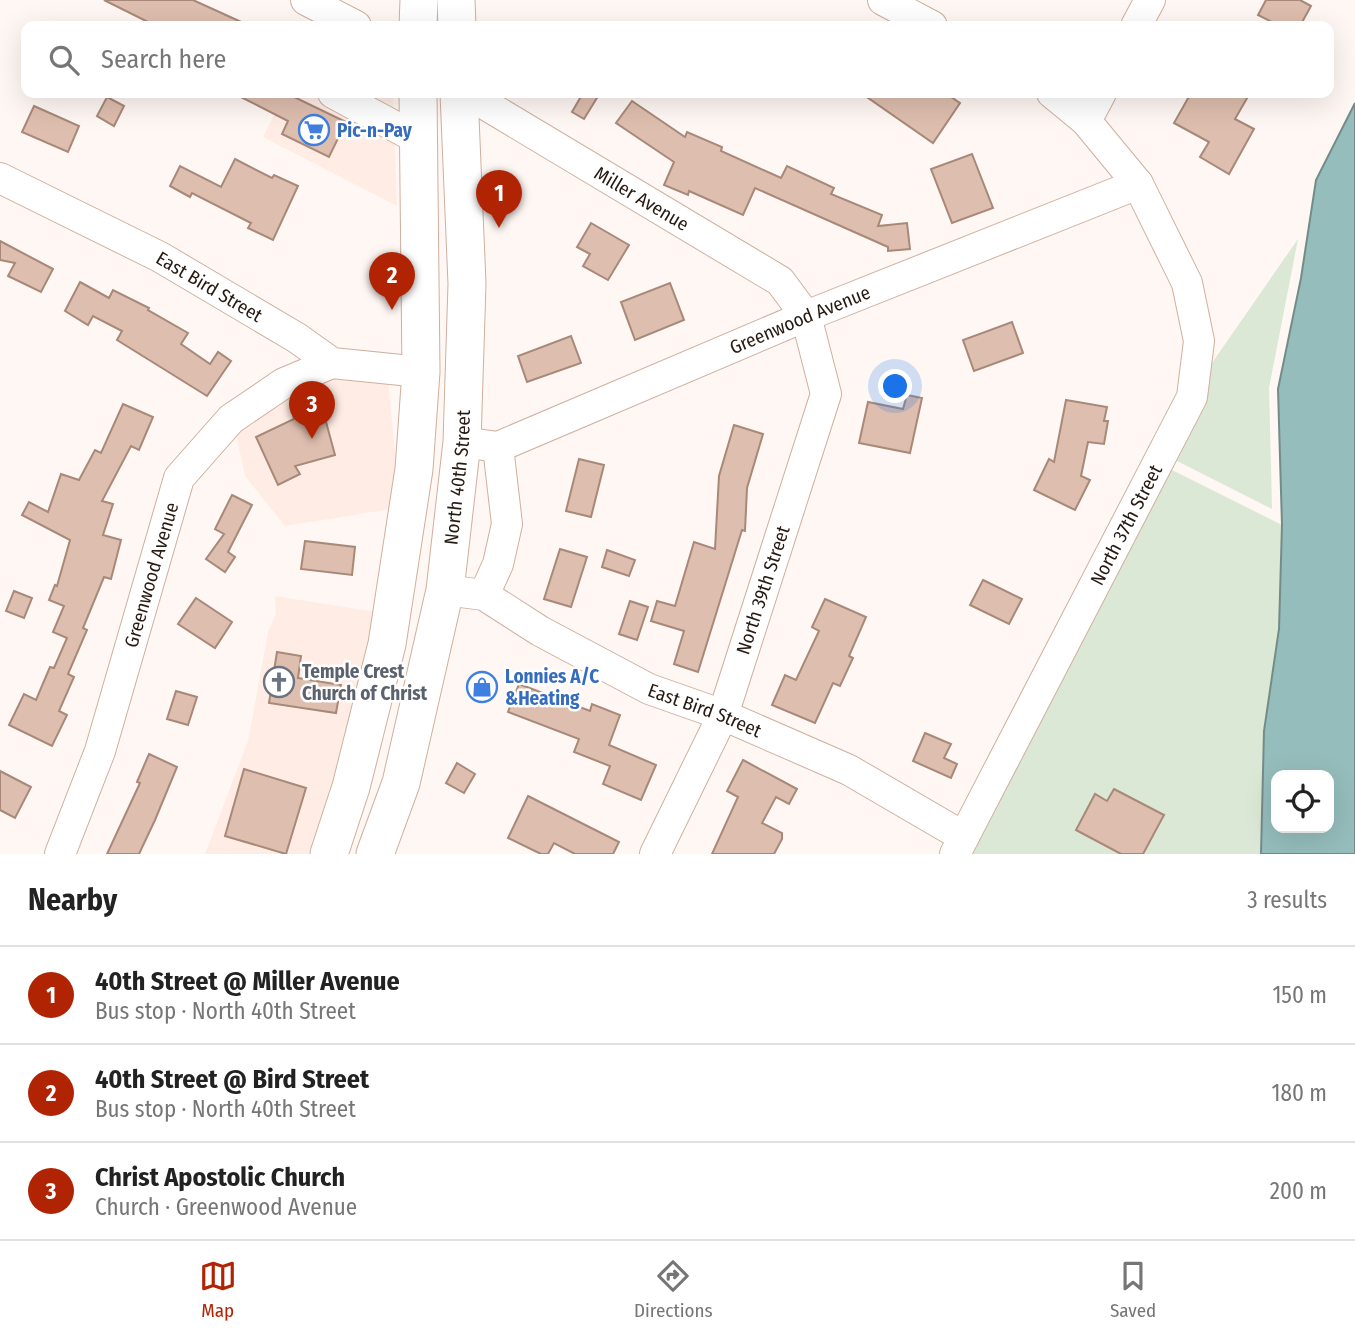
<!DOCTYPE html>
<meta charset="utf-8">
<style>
body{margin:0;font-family:"Fira Sans Condensed",sans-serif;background:#f2f2f2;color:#222}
.controls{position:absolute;right:21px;bottom:21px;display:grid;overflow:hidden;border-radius:14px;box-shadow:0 7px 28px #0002}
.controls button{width:63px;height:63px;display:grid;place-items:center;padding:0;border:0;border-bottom:2px solid #e0e0e0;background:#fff;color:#222;font:35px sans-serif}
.you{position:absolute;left:896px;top:387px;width:24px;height:24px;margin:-18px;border:5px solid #fff;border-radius:50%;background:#1a73e8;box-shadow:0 0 0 10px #1a73e833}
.badge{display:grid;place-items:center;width:46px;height:46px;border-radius:50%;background:#b02403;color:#fff;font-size:23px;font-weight:700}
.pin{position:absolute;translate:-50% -58px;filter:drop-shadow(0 2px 4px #0008)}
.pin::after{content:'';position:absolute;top:37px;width:24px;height:21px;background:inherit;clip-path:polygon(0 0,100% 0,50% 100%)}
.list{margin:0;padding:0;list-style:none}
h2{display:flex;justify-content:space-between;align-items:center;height:91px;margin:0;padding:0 28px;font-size:30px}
h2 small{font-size:23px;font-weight:400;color:#767676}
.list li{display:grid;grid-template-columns:46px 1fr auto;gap:21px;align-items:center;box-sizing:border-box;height:98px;padding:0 28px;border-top:2px solid #e0e0e0}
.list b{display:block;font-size:26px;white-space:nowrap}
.list p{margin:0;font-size:23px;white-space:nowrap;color:#767676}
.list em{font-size:23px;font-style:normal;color:#767676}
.icon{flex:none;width:38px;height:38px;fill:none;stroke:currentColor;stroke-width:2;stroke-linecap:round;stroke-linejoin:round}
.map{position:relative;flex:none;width:1355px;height:854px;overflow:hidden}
.search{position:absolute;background:#fff;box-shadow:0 7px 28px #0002;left:21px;right:21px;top:21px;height:77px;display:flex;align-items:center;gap:18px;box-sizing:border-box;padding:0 24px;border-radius:14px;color:#767676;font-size:26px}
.sheet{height:385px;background:#fff}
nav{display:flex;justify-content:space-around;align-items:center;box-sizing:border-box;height:98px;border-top:2px solid #e0e0e0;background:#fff;font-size:19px;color:#767676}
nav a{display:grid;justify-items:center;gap:4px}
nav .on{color:#b02403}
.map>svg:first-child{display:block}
.built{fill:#ffede5}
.green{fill:#dae8d5}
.water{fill:#95bdbc;stroke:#748c89;stroke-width:2;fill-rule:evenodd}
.building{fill:#debeae;stroke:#a88878;stroke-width:2}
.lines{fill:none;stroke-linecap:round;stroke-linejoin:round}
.minor-casing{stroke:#d0af9e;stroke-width:32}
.major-casing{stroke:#d0af9e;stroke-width:39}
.minor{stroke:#fff;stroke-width:30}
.major{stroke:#fff;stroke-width:37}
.labels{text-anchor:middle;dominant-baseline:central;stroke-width:5;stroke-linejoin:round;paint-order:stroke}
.shop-label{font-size:19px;font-weight:bold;fill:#366cbe;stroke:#fff;text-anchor:start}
.street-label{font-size:19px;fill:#261a13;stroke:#fff}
.worship-label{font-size:19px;font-weight:bold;fill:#5b616d;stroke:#fff;text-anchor:start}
</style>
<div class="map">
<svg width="1355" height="854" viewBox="0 0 1355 854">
<rect width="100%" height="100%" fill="#fef7f4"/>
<g class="built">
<polygon points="285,93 393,93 397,206 263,137"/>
<polygon points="332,374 388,380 400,505 377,642 318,854 205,854 248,741 268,632 276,613 275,596 370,611 376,610 391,509 285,526 245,476 235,430 288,393"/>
</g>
<g class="green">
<polygon points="1298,239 1269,388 1272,509 1175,460 1205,373"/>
<polygon points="1170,469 1282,525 1279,629 1264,731 1261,854 973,854"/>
</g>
<path class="water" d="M 1355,103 L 1355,854 L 1261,854 L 1264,731 L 1279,629 L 1282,525 L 1278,389 L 1301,278 L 1316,180 ZM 1276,775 L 1329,775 L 1329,828 L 1276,828 Z"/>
<g class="building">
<polygon points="104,0 193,0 250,26 156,26"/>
<polygon points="1266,0 1300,0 1311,6 1300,26 1280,26 1258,15"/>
<polygon points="233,93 286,93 346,122 329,157 282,134 288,121"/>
<polygon points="583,93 600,93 584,119 572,112"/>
<polygon points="861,93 945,93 960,103 933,143"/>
<polygon points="1191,93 1250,93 1235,119 1254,129 1229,174 1200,157 1209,142 1174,123"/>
<polygon points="107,97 124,106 114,126 97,116"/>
<polygon points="632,101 685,137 687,132 722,147 721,151 781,178 787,166 834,188 831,194 882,215 878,226 907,223 910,249 888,251 888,247 755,188 743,215 689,191 688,195 664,185 674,162 616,123"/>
<polygon points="34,106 79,126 68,152 22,132"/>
<polygon points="972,154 993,208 952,223 931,169"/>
<polygon points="235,159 272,178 274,175 298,186 273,240 248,228 251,223 192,193 190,197 170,186 180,166 221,187"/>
<polygon points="591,223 629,245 608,280 583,266 590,254 577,247"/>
<polygon points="0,241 53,269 41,292 8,276 15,263 0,260"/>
<polygon points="80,282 109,298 113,290 149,308 148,310 188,333 181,344 210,364 218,352 231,361 207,396 117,340 122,331 93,316 88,325 65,311"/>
<polygon points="670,283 684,320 635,340 621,302"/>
<polygon points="1012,322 1023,353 974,371 963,340"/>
<polygon points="571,336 581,363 527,382 518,356"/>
<polygon points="907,395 922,398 910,453 859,443 868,402 903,409"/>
<polygon points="1066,400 1107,407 1104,421 1108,421 1104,444 1088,442 1081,476 1090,480 1075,510 1034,490 1049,459 1054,462"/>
<polygon points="123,404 153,417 139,450 131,446 102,501 113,504 103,535 121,540 111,579 104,577 83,628 87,630 68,674 74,677 59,711 67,715 52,746 9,725 24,694 36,700 50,667 54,668 67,638 53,632 64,606 49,600 55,585 57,586 70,540 22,515 29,502 48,512 61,474 79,480 95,450 101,453"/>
<polygon points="322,407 335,455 295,466 300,474 278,485 256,437 294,419 293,414"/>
<polygon points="734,425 763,434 747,488 745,531 742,530 698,672 674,664 684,631 651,621 657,601 675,606 694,542 715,549 719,476"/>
<polygon points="579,459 604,465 591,517 566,511"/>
<polygon points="232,495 252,505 228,552 235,557 225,572 206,559 224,534 215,529"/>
<polygon points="305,541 355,547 352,575 301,569"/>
<polygon points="560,549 587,557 571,607 544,599"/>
<polygon points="607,550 635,560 629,576 602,567"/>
<polygon points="983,580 1022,599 1009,624 970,605"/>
<polygon points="14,591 32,598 24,618 6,611"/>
<polygon points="196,598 232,622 215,648 178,624"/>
<polygon points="825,599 866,617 849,656 853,658 840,686 833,683 815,723 772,705 785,675 796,680 819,631 812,627"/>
<polygon points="630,601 648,607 637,640 619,634"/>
<polygon points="277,652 301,656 298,678 341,685 336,713 269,703"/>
<polygon points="519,684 590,711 592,704 620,715 609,745 656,765 641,800 603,784 610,766 574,752 579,739 508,712"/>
<polygon points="176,691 197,697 188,725 167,719"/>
<polygon points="925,733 951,744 944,758 957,764 951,778 913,761"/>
<polygon points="149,754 177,767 155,820 139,854 107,854 140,783 137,782"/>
<polygon points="743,760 797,789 789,804 776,797 762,823 782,833 782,839 774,854 712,854 738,797 727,791"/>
<polygon points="457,763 475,774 464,793 446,783"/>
<polygon points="244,769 306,788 286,854 225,836"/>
<polygon points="0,771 31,787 15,818 0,810"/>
<polygon points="1114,789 1164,815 1143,854 1121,854 1076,830 1095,794 1107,801"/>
<polygon points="528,796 619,842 613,854 575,854 554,843 548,854 541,854 508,838"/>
</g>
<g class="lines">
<g class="minor-casing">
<g id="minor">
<polyline points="306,0 356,26"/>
<polyline points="883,0 932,26"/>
<polyline points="1136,26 1150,0"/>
<polyline points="333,93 420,140"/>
<path id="s1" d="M 466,93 L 780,281 L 806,316 L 826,394 L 723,715 L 655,854"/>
<polyline points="1086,121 1101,93"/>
<path id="s2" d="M 0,178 L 160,257 L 297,338 L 332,363 L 421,372"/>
<path id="s3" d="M 462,442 L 498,447 L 806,316 L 1138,184"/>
<path id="s4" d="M 445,590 L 484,595 L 540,631 L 649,689 L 723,715 L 849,770 L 964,837"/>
<polyline points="484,595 498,564 507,524 498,447"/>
<path id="s5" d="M 60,854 L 100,751 L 179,478 L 231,419 L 284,383 L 332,363"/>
<path id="s6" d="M 955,854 L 1192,397 L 1199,341 L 1187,283 L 1138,184 L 1086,121 L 1052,93"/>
</g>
</g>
<g class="major-casing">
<g id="major">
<polyline points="456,0 457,26"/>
<polyline points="418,26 419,0"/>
<polyline points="329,854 351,787 387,644 414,469 421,372 418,93"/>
<path id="s7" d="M 375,854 L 401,783 L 445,590 L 462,442 L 467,284 L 459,93"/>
</g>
</g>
<use href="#minor" class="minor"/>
<use href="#major" class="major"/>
</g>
<defs>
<g id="supermarket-ring" transform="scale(1.575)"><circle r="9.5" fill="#fff" stroke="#3f7fe0" stroke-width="1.5"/><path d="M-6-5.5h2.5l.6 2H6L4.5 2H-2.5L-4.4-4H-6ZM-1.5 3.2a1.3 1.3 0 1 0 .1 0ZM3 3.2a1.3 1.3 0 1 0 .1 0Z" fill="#3f7fe0"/></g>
<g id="church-ring" transform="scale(1.575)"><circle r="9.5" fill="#fff" stroke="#6b7280" stroke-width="1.5"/><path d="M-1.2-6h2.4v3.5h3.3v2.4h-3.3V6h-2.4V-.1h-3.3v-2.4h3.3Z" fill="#6b7280"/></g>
<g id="shop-ring" transform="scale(1.575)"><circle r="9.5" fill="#fff" stroke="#3f7fe0" stroke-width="1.5"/><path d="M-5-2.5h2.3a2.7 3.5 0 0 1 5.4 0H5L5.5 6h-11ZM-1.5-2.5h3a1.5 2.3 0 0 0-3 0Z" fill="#3f7fe0"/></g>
</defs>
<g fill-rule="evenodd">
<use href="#supermarket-ring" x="314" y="130"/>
<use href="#church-ring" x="279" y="682"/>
<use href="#shop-ring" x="482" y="687"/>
</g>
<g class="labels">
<g class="shop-label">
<text x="337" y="130">Pic-n-Pay</text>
<text x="505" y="676">Lonnies A/C<tspan x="505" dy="22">&amp;Heating</tspan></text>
</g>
<g class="street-label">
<text stroke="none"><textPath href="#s1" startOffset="205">Miller Avenue</textPath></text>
<text stroke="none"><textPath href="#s2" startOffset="236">East Bird Street</textPath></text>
<text stroke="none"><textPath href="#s3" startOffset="364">Greenwood Avenue</textPath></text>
<text stroke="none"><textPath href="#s7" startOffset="387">North 40th Street</textPath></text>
<text stroke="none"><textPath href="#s6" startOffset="371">North 37th Street</textPath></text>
<text stroke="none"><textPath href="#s5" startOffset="294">Greenwood Avenue</textPath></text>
<text transform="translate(763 590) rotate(-72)">North 39th Street</text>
<text stroke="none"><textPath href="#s4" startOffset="289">East Bird Street</textPath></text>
</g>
<g class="worship-label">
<text x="302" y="671">Temple Crest<tspan x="302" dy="22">Church of Christ</tspan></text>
</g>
</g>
</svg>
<div class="controls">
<button><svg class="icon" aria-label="locate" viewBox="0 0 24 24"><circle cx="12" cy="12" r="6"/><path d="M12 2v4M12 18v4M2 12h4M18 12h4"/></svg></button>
</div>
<div class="you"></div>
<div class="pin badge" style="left:499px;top:228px">1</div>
<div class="pin badge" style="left:392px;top:310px">2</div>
<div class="pin badge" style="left:312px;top:439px">3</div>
<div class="search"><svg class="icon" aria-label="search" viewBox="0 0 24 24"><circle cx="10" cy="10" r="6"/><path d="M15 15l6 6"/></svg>Search here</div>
</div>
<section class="sheet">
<h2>Nearby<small>3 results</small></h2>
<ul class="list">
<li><span class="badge">1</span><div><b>40th Street @ Miller Avenue</b><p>Bus stop · North 40th Street</p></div><em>150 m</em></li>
<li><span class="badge">2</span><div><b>40th Street @ Bird Street</b><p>Bus stop · North 40th Street</p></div><em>180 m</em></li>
<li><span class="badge">3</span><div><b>Christ Apostolic Church</b><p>Church · Greenwood Avenue</p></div><em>200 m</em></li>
</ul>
</section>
<nav>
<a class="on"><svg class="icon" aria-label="map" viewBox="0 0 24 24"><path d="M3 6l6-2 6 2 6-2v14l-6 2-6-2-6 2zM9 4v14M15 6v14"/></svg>Map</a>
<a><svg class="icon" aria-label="directions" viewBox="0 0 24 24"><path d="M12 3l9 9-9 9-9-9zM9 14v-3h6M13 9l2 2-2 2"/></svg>Directions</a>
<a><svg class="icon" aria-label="saved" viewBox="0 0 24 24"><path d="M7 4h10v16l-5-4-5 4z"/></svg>Saved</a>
</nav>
